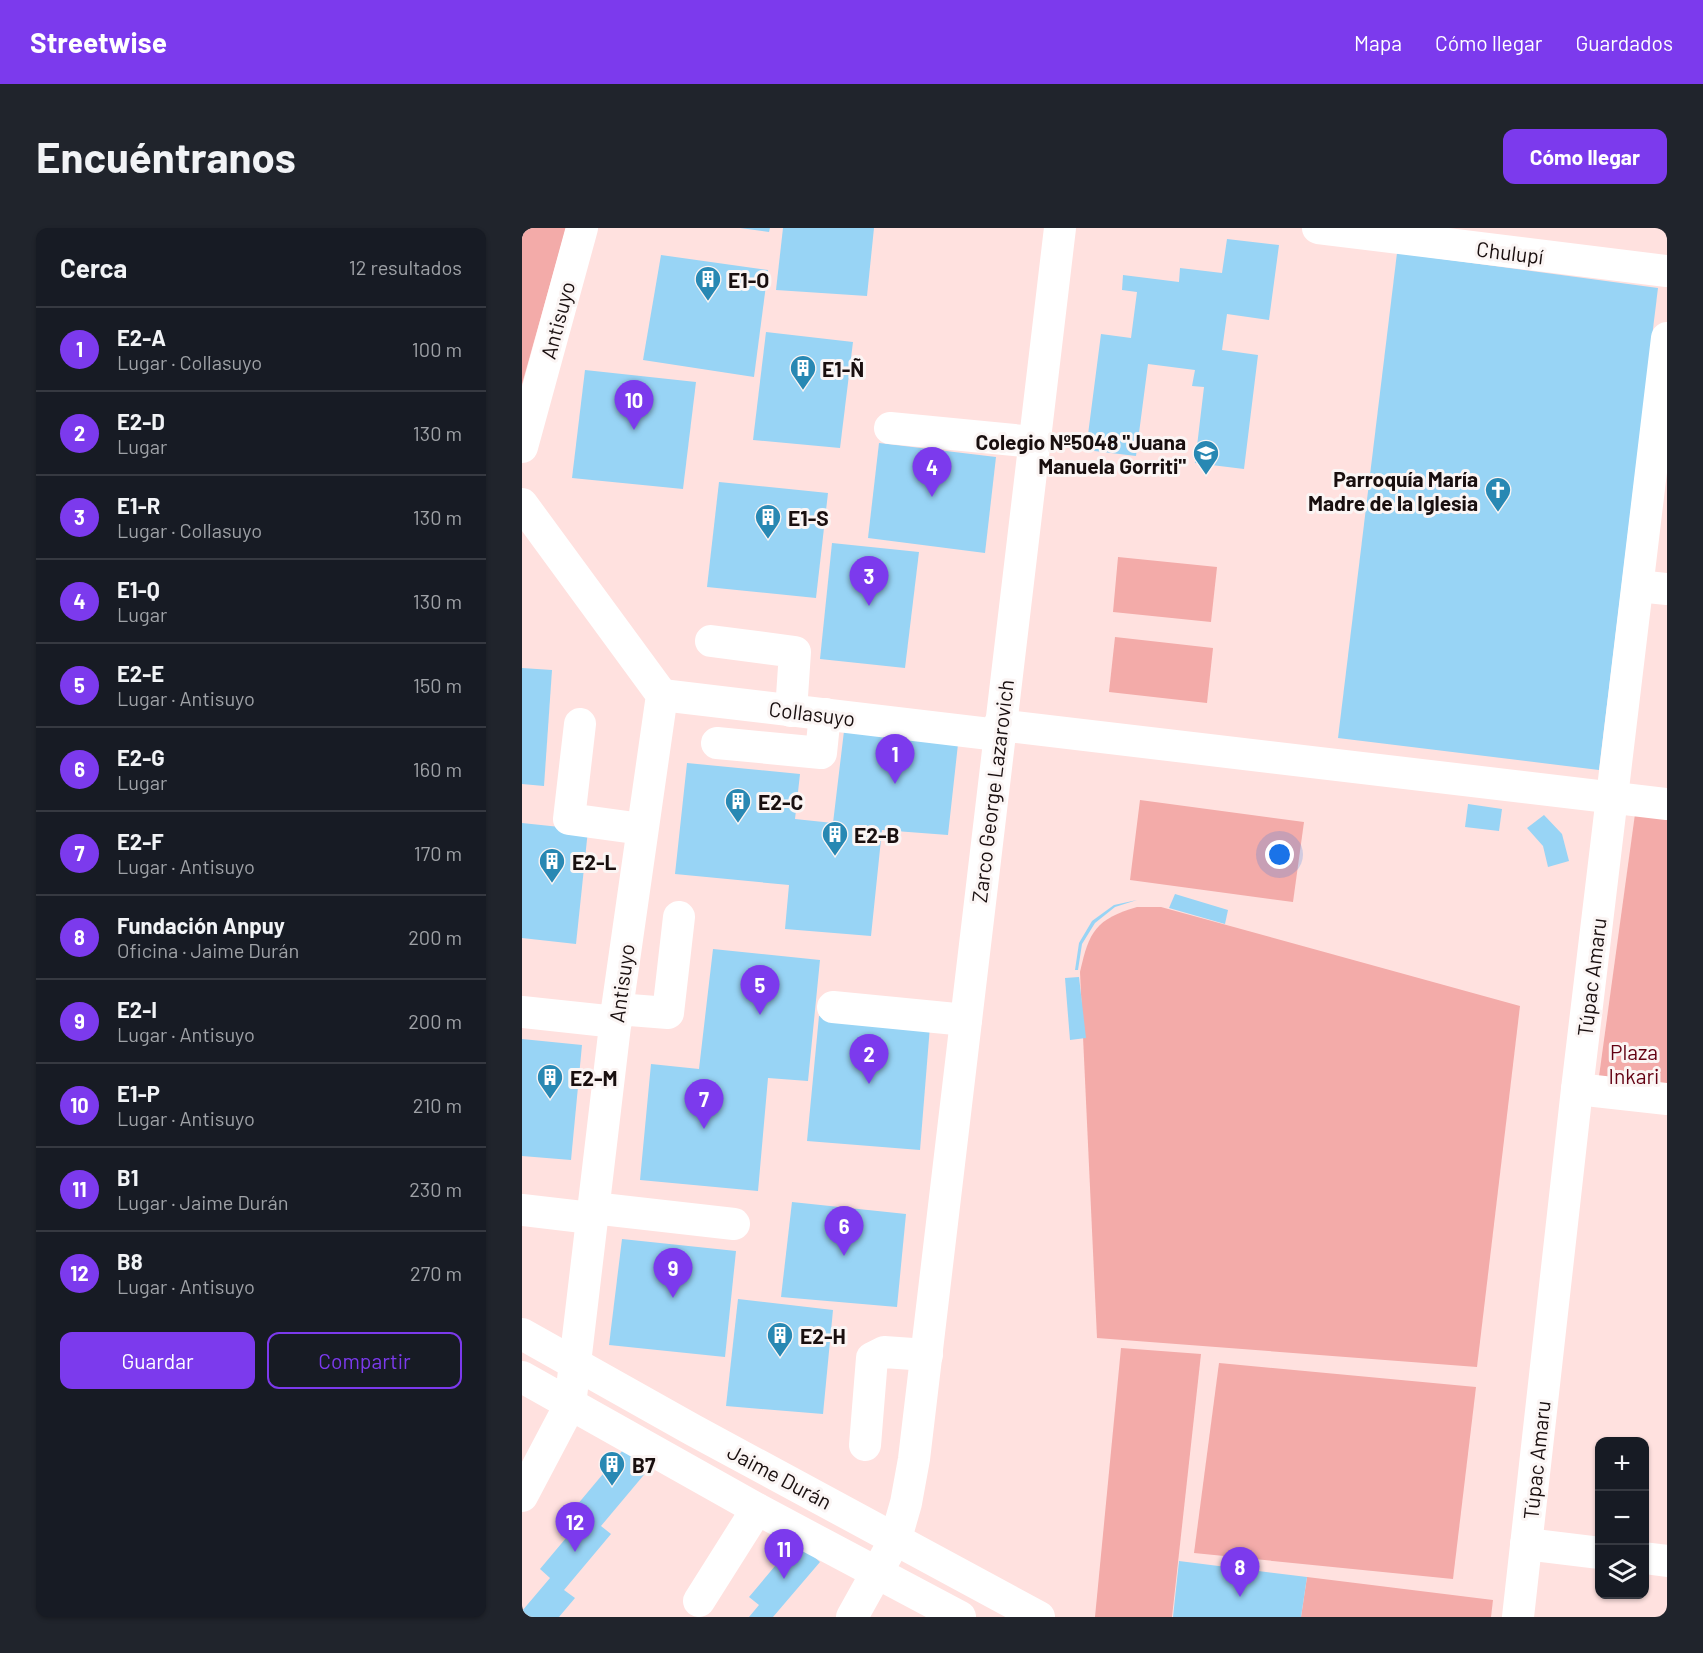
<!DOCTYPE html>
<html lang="es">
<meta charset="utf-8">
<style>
body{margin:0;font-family:Barlow,sans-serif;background:#20242c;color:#f1f3f6}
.controls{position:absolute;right:18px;bottom:18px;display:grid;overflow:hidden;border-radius:12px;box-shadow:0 2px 4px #0004}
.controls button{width:54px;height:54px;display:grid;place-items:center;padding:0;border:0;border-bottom:2px solid #363941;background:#171b24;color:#f1f3f6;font:30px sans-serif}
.you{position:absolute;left:758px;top:627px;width:21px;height:21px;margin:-15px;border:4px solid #fff;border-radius:50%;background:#1a73e8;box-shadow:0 0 0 9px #1a73e833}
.badge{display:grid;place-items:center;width:39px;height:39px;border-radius:50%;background:#7c3aed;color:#fff;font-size:20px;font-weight:700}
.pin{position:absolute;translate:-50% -50px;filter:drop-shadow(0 2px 3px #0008)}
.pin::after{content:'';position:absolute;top:32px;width:21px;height:18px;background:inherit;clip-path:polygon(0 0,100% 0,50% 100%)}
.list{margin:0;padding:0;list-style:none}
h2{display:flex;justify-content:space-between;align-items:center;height:78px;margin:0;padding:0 24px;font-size:26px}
h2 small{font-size:20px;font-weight:400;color:#9ea1a6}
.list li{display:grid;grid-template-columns:39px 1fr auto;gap:18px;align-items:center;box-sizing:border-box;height:84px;padding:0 24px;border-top:2px solid #363941}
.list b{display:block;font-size:22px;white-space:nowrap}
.list p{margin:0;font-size:20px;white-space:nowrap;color:#9ea1a6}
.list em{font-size:20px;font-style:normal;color:#9ea1a6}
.actions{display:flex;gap:12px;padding:18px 24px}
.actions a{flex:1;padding:14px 0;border:2px solid #7c3aed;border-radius:12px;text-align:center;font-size:21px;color:#7c3aed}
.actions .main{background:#7c3aed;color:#fff}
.icon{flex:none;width:33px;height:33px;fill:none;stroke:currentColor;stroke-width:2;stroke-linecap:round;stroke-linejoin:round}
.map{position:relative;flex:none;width:1145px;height:1389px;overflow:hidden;border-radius:12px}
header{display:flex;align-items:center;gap:36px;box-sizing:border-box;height:84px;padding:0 30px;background:#7c3aed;color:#fff}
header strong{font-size:28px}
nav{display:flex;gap:33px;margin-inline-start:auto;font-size:21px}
.intro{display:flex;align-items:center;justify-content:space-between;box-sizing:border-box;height:144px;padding:0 36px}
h1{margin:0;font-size:42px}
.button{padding:15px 27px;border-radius:12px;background:#7c3aed;color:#fff;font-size:21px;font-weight:700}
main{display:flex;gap:36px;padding:0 36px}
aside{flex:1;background:#171b24;border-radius:12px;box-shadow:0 2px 4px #0004}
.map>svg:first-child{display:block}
.green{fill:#f3aba9}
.building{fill:#98d4f5}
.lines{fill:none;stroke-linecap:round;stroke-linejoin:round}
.minor{stroke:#fff;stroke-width:32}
.labels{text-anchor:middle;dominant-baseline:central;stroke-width:6;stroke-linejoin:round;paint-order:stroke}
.street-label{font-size:21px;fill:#190f0f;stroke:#fbf5f4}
.poi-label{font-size:21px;font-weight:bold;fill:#190f0f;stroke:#fbf5f4;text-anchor:start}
.park-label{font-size:21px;fill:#630112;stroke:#fbf5f4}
</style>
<header>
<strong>Streetwise</strong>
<nav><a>Mapa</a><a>Cómo llegar</a><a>Guardados</a></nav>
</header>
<div class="intro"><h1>Encuéntranos</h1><a class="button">Cómo llegar</a></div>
<main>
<aside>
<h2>Cerca<small>12 resultados</small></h2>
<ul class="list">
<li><span class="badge">1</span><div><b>E2-A</b><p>Lugar · Collasuyo</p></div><em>100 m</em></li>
<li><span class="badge">2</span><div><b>E2-D</b><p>Lugar</p></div><em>130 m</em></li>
<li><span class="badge">3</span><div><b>E1-R</b><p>Lugar · Collasuyo</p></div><em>130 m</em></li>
<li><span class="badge">4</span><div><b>E1-Q</b><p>Lugar</p></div><em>130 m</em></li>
<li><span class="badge">5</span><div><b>E2-E</b><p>Lugar · Antisuyo</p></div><em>150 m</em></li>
<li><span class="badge">6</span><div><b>E2-G</b><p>Lugar</p></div><em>160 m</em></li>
<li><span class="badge">7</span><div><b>E2-F</b><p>Lugar · Antisuyo</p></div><em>170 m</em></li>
<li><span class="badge">8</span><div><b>Fundación Anpuy</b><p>Oficina · Jaime Durán</p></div><em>200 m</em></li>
<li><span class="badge">9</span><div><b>E2-I</b><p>Lugar · Antisuyo</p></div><em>200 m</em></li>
<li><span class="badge">10</span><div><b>E1-P</b><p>Lugar · Antisuyo</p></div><em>210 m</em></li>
<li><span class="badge">11</span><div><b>B1</b><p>Lugar · Jaime Durán</p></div><em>230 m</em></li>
<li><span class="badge">12</span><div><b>B8</b><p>Lugar · Antisuyo</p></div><em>270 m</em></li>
</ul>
<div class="actions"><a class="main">Guardar</a><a>Compartir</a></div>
</aside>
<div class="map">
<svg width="1145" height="1389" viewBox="0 0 1145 1389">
<rect width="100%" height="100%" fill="#ffe1df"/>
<g class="green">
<polygon points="0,0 44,0 0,156"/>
<polygon points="596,329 695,339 689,394 591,384"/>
<polygon points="593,409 691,420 685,475 587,464"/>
<polygon points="618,572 782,594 771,674 608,652"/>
<polygon points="1113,586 1145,590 1145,873 1075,863"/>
<path d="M 615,679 L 639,679 L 998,778 L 955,1139 L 575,1110 L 558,744 C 567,703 574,691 615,679 Z"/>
<polygon points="599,1120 679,1126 650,1389 573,1389"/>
<polygon points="697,1135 954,1159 931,1351 672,1325"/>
<polygon points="785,1349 971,1372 969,1389 779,1389"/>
</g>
<g class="building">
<polygon points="218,0 248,0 247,4"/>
<polygon points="261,0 352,0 345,68 254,62"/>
<polygon points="705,11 757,17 747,92 705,86 700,122 736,127 722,241 673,235 682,159 670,158 673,142 626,136 614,228 564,222 579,106 609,110 615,64 600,62 601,47 657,54 658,40 700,45"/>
<polygon points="875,25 1136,60 1077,542 816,510"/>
<polygon points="139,27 246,42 232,149 121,132"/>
<polygon points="244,104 331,114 318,220 231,212"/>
<polygon points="63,142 174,154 161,261 50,250"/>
<polygon points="357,215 474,229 463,325 346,310"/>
<polygon points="197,254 306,265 294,370 185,359"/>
<polygon points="310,315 397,324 383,440 298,431"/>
<polygon points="0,440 30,442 22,558 0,556"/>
<polygon points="322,503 436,516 426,607 360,602 349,708 263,701 267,657 153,646 165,535 278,546 273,591 311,595"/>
<polygon points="946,576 980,581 977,603 943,599"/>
<polygon points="1022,587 1040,606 1047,633 1026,639 1021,618 1005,600"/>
<polygon points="0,595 66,602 54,716 0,710"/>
<polygon points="653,666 706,682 703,696 647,680"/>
<polygon points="615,672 593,679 573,695 560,716 556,742 553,742 557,715 570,693 592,677"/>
<polygon points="191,721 298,732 286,853 246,850 236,963 118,952 129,836 177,841"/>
<polygon points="557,749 564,810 548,812 543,750"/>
<polygon points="297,788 408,798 398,922 285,913"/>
<polygon points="0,811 60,817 49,932 0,928"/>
<polygon points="270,974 384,986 375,1079 259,1069"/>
<polygon points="100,1011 214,1023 203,1129 87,1117"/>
<polygon points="216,1071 311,1082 301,1186 204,1178"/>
<polygon points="101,1222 126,1242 79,1298 89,1306 42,1362 53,1370 37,1389 0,1389 0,1383 28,1350 18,1341 65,1285 55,1277"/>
<polygon points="274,1313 298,1334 251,1389 227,1389 237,1377 227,1369"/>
<polygon points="657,1333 785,1349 779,1389 651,1389"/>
</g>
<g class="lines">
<g class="minor">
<polyline points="796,0 1145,43"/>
<polyline points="368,200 512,214"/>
<polyline points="0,219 60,0"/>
<polyline points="0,276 140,467 95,781 48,1177 0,1268"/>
<polyline points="1116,358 1145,361"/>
<polyline points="189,413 273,424 269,483"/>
<polyline points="140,467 476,507"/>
<polyline points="58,496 47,591 120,601"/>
<polyline points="477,497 1145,576"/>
<polyline points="195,515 299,525 303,486"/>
<polyline points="311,779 444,792"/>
<polyline points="95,781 146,785 157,689"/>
<polyline points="0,784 94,794"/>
<polyline points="1055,861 1145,871"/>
<polyline points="71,980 212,996"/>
<polyline points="0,982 69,990"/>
<polyline points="0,1106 171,1202 517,1389"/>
<polyline points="0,1149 235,1281 438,1389"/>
<polyline points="343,1217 350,1130 362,1124 405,1127"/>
<polyline points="1004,1316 1078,1325"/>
<polyline points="1122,1330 1145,1333"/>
<polyline points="177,1373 235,1281"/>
<polyline points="330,1389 374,1310 384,1275 392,1231 538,0"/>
<polyline points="996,1389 1055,861 1145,110"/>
</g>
</g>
<defs>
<g id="building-pin" transform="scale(1.35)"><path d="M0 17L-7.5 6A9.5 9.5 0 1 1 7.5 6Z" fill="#2888b3" stroke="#fbf5f4"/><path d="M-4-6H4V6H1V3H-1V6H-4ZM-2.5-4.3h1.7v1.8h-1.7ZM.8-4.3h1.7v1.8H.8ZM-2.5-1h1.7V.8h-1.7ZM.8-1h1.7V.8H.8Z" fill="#fff"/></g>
<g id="school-pin" transform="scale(1.35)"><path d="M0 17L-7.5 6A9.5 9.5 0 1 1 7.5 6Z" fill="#2888b3" stroke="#fbf5f4"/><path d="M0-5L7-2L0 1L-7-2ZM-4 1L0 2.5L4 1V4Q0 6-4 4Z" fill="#fff"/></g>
<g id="church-pin" transform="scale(1.35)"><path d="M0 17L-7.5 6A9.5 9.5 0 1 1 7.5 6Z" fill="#2888b3" stroke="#fbf5f4"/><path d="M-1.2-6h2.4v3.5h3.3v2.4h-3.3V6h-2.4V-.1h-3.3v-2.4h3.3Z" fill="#fff"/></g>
</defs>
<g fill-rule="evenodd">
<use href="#building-pin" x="186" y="51"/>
<use href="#building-pin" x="281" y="140"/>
<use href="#school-pin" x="684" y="225"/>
<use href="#church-pin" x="976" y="262"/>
<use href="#building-pin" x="246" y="289"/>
<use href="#building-pin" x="216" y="573"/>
<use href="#building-pin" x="313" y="606"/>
<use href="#building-pin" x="30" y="633"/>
<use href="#building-pin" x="28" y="849"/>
<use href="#building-pin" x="258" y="1107"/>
<use href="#building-pin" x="90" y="1236"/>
</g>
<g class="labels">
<g class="street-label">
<text transform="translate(988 24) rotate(7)">Chulupí</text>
<text transform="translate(35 92) rotate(-75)">Antisuyo</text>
<text transform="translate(290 485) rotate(7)">Collasuyo</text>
<text transform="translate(470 563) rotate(-83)">Zarco George Lazarovich</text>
<text transform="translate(1069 749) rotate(-83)">Túpac Amaru</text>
<text transform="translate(99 755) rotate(-82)">Antisuyo</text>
<text transform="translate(1014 1232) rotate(-84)">Túpac Amaru</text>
<text transform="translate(258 1248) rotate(28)">Jaime Durán</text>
</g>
<g class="poi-label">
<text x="206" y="51">E1-O</text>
<text x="300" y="140">E1-Ñ</text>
<text x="664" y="213" text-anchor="end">Colegio Nº5048 "Juana<tspan x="664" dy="24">Manuela Gorriti"</tspan></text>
<text x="956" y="250" text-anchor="end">Parroquía María<tspan x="956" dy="24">Madre de la Iglesia</tspan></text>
<text x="266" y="289">E1-S</text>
<text x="236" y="573">E2-C</text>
<text x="332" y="606">E2-B</text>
<text x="50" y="633">E2-L</text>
<text x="48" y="849">E2-M</text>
<text x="278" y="1107">E2-H</text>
<text x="110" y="1236">B7</text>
</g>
<g class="park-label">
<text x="1112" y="823">Plaza<tspan x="1112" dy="24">Inkari</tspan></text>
</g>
</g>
</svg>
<div class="controls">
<button>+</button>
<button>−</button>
<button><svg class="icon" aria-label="layers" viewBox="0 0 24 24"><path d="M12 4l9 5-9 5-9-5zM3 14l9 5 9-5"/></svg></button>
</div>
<div class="you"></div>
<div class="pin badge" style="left:373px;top:556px">1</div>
<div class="pin badge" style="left:347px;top:856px">2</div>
<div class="pin badge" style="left:347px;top:378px">3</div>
<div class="pin badge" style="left:410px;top:269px">4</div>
<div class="pin badge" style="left:238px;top:787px">5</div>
<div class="pin badge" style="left:322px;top:1028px">6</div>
<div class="pin badge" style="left:182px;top:901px">7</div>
<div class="pin badge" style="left:718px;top:1369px">8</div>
<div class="pin badge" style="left:151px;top:1070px">9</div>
<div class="pin badge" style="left:112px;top:202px">10</div>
<div class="pin badge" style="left:262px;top:1351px">11</div>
<div class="pin badge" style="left:53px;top:1324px">12</div>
</div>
</main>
